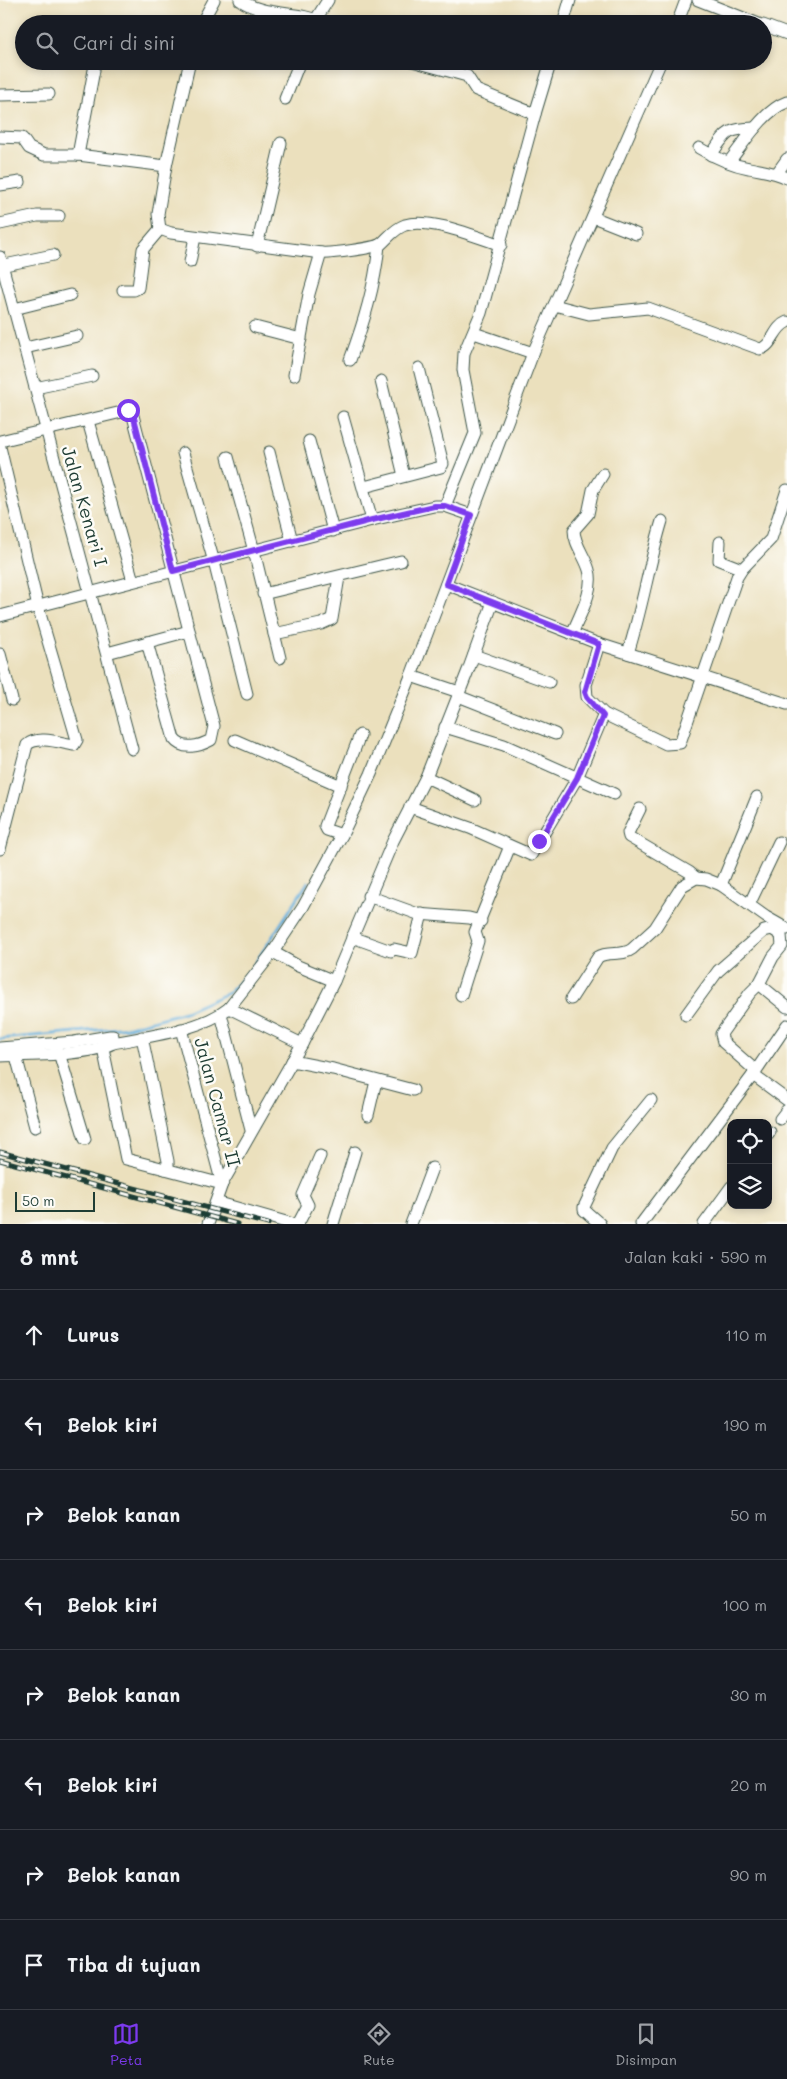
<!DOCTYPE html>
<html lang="id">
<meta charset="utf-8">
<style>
body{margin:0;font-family:Mali,sans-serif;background:#242831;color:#f1f3f6}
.controls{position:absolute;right:15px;bottom:15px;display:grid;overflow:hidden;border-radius:10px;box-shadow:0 2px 8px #0003}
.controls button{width:45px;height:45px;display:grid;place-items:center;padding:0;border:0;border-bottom:1px solid #363941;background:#171b24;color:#f1f3f6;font:25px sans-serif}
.scale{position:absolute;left:15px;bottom:12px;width:80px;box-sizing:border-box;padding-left:5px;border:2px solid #1f3d34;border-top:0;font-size:14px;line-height:18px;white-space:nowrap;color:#1f3d34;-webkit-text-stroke:4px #fdfcf7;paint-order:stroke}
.stop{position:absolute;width:15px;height:15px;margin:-11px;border:4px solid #7c3aed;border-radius:50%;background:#fff}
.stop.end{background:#7c3aed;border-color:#fff;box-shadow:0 1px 5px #0008}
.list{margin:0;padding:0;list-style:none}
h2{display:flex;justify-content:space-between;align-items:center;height:65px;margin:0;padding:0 20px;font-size:21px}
h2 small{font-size:16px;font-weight:400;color:#9ea1a6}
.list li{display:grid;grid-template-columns:32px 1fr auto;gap:15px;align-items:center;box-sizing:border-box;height:90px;padding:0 20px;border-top:1px solid #363941}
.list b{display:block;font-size:19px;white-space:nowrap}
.list em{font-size:16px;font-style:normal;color:#9ea1a6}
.icon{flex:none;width:28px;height:28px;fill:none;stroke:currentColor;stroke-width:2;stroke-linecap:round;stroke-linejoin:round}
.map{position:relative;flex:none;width:787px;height:1224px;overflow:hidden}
.search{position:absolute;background:#171b24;box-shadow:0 2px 8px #0003;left:15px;right:15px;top:15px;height:55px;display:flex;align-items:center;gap:12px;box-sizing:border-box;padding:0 18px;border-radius:28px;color:#9ea1a6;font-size:19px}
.sheet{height:785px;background:#171b24}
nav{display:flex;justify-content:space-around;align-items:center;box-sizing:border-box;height:70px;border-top:1px solid #363941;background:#171b24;font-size:14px;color:#9ea1a6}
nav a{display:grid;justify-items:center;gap:2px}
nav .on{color:#7c3aed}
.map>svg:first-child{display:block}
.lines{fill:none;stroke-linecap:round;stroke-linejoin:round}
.stream{stroke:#62adda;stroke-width:3}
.minor-casing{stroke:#3e5549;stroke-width:13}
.minor{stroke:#fff;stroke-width:11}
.rail-casing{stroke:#1f3d34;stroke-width:5}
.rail{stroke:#fdfcf7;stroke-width:3;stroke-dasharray:9;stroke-linecap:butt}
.route{stroke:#7c3aed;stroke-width:6}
.labels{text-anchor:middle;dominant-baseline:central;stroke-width:5;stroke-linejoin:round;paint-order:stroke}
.street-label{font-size:18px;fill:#1f3d34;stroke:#fdfcf7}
</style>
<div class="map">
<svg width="787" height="1224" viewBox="0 0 787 1224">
<rect width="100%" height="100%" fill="#fdfcf7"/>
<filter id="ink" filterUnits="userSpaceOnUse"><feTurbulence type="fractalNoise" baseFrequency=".02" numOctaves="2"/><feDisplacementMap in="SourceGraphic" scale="10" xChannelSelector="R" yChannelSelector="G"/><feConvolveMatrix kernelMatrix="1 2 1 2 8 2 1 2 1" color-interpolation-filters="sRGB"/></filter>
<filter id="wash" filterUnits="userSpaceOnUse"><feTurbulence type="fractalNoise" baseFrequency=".0096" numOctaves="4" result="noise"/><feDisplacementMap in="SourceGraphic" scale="20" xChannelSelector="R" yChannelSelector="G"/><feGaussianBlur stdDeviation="1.12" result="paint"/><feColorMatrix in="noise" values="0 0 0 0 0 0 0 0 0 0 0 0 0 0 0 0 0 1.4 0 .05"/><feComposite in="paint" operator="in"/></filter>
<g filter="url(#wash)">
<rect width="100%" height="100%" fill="#ebe0bd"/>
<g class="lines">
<polyline class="stream" points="0,1039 129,1027 185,1012 228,993 250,971 308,882"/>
</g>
</g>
<g filter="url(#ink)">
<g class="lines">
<g class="minor-casing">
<g id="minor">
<path d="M 240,0 C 266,18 299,9 324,24"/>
<polyline points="698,0 759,24"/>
<polyline points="201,24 214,0"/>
<polyline points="313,24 328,0"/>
<polyline points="563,24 570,0"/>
<polyline points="677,24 686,0"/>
<polyline points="763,25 787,34"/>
<polyline points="412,61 467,76 476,90 535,114"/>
<polyline points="0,95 49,94"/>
<polyline points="285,99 300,61"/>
<polyline points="0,137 22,138 29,148 44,155 78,155 166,166"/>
<path d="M 699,148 C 714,157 732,165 749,168 C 763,171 775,172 787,178"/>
<polyline points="78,155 94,70"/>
<path d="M 711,155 C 727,132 726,129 755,128"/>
<path d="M 729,162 C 744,143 764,110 787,102"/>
<polyline points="777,173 787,159"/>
<polyline points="0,185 20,182"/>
<polyline points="593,217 636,234"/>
<polyline points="0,224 37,216 59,216"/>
<polyline points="160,229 171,233 321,253"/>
<polyline points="257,246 281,143"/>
<polyline points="0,257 132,749"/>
<polyline points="190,262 195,237"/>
<polyline points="0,266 53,255"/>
<polyline points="123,290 134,290 138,288 143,249 160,229 158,214 166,166 190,61"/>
<path d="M 554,305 L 589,314 L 648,308 L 760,349 C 773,346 774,327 787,322"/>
<polyline points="14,309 70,295"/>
<polyline points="255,327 301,339"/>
<polyline points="474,333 533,353"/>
<polyline points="25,348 77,336"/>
<path d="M 350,360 C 364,322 375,286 379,245"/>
<path d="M 294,375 L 309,294 L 321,253 C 330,254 375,248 381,244 C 389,237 394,229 405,225 C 429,217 477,237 501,245"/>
<polyline points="381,381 404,476"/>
<polyline points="35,388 92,376"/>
<polyline points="343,417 372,520"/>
<polyline points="88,421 133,581"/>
<path d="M 0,441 L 126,411 L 132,412 L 214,726 L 211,740 C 200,746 183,751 174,739 L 147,642"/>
<polyline points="309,441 333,531"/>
<path d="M 0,447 L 38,607 L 77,740 L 74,745 C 61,743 37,735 27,745 L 0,849"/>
<polyline points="269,452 292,541"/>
<polyline points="183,453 214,562 247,694"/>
<polyline points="228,457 254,551 280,658"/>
<polyline points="364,487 441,467 443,464 419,368"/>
<polyline points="445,506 475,433 463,370 464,353 481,313 535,114 551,61"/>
<polyline points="720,542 719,560 742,569"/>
<polyline points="446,584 599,644 787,704"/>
<polyline points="263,594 401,561"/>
<polyline points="0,616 372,520 434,506 445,506 471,515"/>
<polyline points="274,634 321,624 332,619 339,577"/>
<path d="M 572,634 C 579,616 595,590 589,570 C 585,556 574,544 574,530 L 588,514 L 593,490 L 603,474"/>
<polyline points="599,644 586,685 587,697 604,714 666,744 680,743 737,577 742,569 771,539 787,490"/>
<polyline points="107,653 189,631"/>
<path d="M 628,653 C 642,609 649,564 662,521"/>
<polyline points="0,654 12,700"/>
<polyline points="474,655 549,682"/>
<polyline points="411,676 459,692"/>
<polyline points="458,696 555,734"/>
<polyline points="445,727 504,745 614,794"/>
<polyline points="235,740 341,786"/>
<polyline points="426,777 475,800"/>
<polyline points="410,807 470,828 531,855 577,778 604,714"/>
<polyline points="640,809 628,833 629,837 689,872 696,878"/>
<polyline points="342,835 327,830 325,826 360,735"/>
<polyline points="721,885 757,797"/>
<polyline points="368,896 418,914 469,918 481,921"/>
<polyline points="749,905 779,842"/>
<polyline points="352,937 391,951 394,949 412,953 422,914"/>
<polyline points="273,952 298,966 334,981"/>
<polyline points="461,995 478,941 475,932 510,846"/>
<path d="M 571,999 L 598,957 C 608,950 622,957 632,949 L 655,928 L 682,886 L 696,878 L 706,879 L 721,885 L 766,917 L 787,929"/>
<polyline points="229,1008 302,1044"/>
<polyline points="221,1014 251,1130"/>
<polyline points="686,1015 718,971 764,931 772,929 781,935 782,946 773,957 759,984"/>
<polyline points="181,1029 222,1184"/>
<polyline points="0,1048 74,1042 110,1036 113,1036 113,1043"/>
<polyline points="103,1048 126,1159 165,1169 168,1166 168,1161 142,1037"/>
<polyline points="59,1053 85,1139"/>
<path d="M 0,1056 C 27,1055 90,1056 113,1043 C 148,1036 200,1031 229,1008 L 273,952 L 303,907 L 342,835 L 371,774 L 411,676 L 533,353 L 661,61"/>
<polyline points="16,1056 35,1127"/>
<polyline points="292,1061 333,1069 413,1090"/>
<polyline points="756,1071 723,1042 721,1034 750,993 759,984 787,1007"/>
<polyline points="753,1075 787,1100"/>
<polyline points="368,1115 376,1081"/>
<polyline points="780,1119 787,1110"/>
<polyline points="768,1135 770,1132"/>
<polyline points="165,1169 222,1184"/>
<polyline points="216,1202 293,1224"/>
<polyline points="208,1224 222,1184 302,1044 334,981 393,841 426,777 469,668 493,602"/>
<polyline points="298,1224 308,1205 303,1195 320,1156"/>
<polyline points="333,1224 355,1152"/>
<polyline points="411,1224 432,1168"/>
<polyline points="600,1224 584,1210 584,1207 612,1148 651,1100"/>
<polyline points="641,1224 753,1075 787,1025"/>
<polyline points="704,1224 731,1187"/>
</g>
</g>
<use href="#minor" class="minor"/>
<g class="rail-casing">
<g id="rail">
<polyline points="0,1152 268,1224"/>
<polyline points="0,1160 237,1224"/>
</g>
</g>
<use href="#rail" class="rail"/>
</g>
</g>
<g class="lines" filter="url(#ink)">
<polyline class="route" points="128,410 133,414 173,571 372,520 434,506 445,506 471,515 446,584 599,644 585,692 587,697 603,716 577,778 539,841"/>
</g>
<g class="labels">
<g class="street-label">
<text transform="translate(85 506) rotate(74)">Jalan Kenari I</text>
<text transform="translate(218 1102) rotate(75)">Jalan Camar II</text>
</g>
</g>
</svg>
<div class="controls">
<button><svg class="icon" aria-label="locate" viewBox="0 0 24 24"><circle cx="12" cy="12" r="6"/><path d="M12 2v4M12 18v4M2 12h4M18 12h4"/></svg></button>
<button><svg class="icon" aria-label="layers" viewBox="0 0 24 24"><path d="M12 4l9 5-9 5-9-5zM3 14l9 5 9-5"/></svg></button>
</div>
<div class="scale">50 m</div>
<div class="stop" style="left:128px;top:410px"></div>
<div class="stop end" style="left:539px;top:841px"></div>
<div class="search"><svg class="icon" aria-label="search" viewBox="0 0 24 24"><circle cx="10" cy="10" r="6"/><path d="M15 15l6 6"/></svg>Cari di sini</div>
</div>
<section class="sheet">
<h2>8 mnt<small>Jalan kaki · 590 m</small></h2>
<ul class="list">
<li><svg class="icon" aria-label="ahead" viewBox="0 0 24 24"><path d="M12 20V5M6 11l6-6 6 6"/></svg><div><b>Lurus</b></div><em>110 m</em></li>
<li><svg class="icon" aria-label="left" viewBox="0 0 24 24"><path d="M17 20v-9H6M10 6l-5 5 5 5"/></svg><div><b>Belok kiri</b></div><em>190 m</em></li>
<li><svg class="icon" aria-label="right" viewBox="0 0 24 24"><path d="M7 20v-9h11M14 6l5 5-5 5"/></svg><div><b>Belok kanan</b></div><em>50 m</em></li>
<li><svg class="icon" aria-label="left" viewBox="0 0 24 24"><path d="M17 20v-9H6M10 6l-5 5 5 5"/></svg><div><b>Belok kiri</b></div><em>100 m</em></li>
<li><svg class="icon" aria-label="right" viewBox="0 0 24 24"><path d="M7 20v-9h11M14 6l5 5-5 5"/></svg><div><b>Belok kanan</b></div><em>30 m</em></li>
<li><svg class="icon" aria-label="left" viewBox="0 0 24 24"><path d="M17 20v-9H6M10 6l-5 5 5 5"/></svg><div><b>Belok kiri</b></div><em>20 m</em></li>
<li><svg class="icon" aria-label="right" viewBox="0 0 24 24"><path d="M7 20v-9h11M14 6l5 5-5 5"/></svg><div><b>Belok kanan</b></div><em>90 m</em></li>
<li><svg class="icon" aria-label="arrive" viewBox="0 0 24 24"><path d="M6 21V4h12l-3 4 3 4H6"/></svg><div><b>Tiba di tujuan</b></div></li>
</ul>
</section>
<nav>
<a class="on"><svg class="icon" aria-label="map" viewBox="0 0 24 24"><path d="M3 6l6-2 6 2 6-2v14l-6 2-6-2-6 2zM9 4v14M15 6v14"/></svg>Peta</a>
<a><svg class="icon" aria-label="directions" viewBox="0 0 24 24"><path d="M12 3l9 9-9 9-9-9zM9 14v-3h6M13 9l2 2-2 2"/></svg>Rute</a>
<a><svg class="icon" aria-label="saved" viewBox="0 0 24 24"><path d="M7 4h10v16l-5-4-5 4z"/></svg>Disimpan</a>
</nav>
